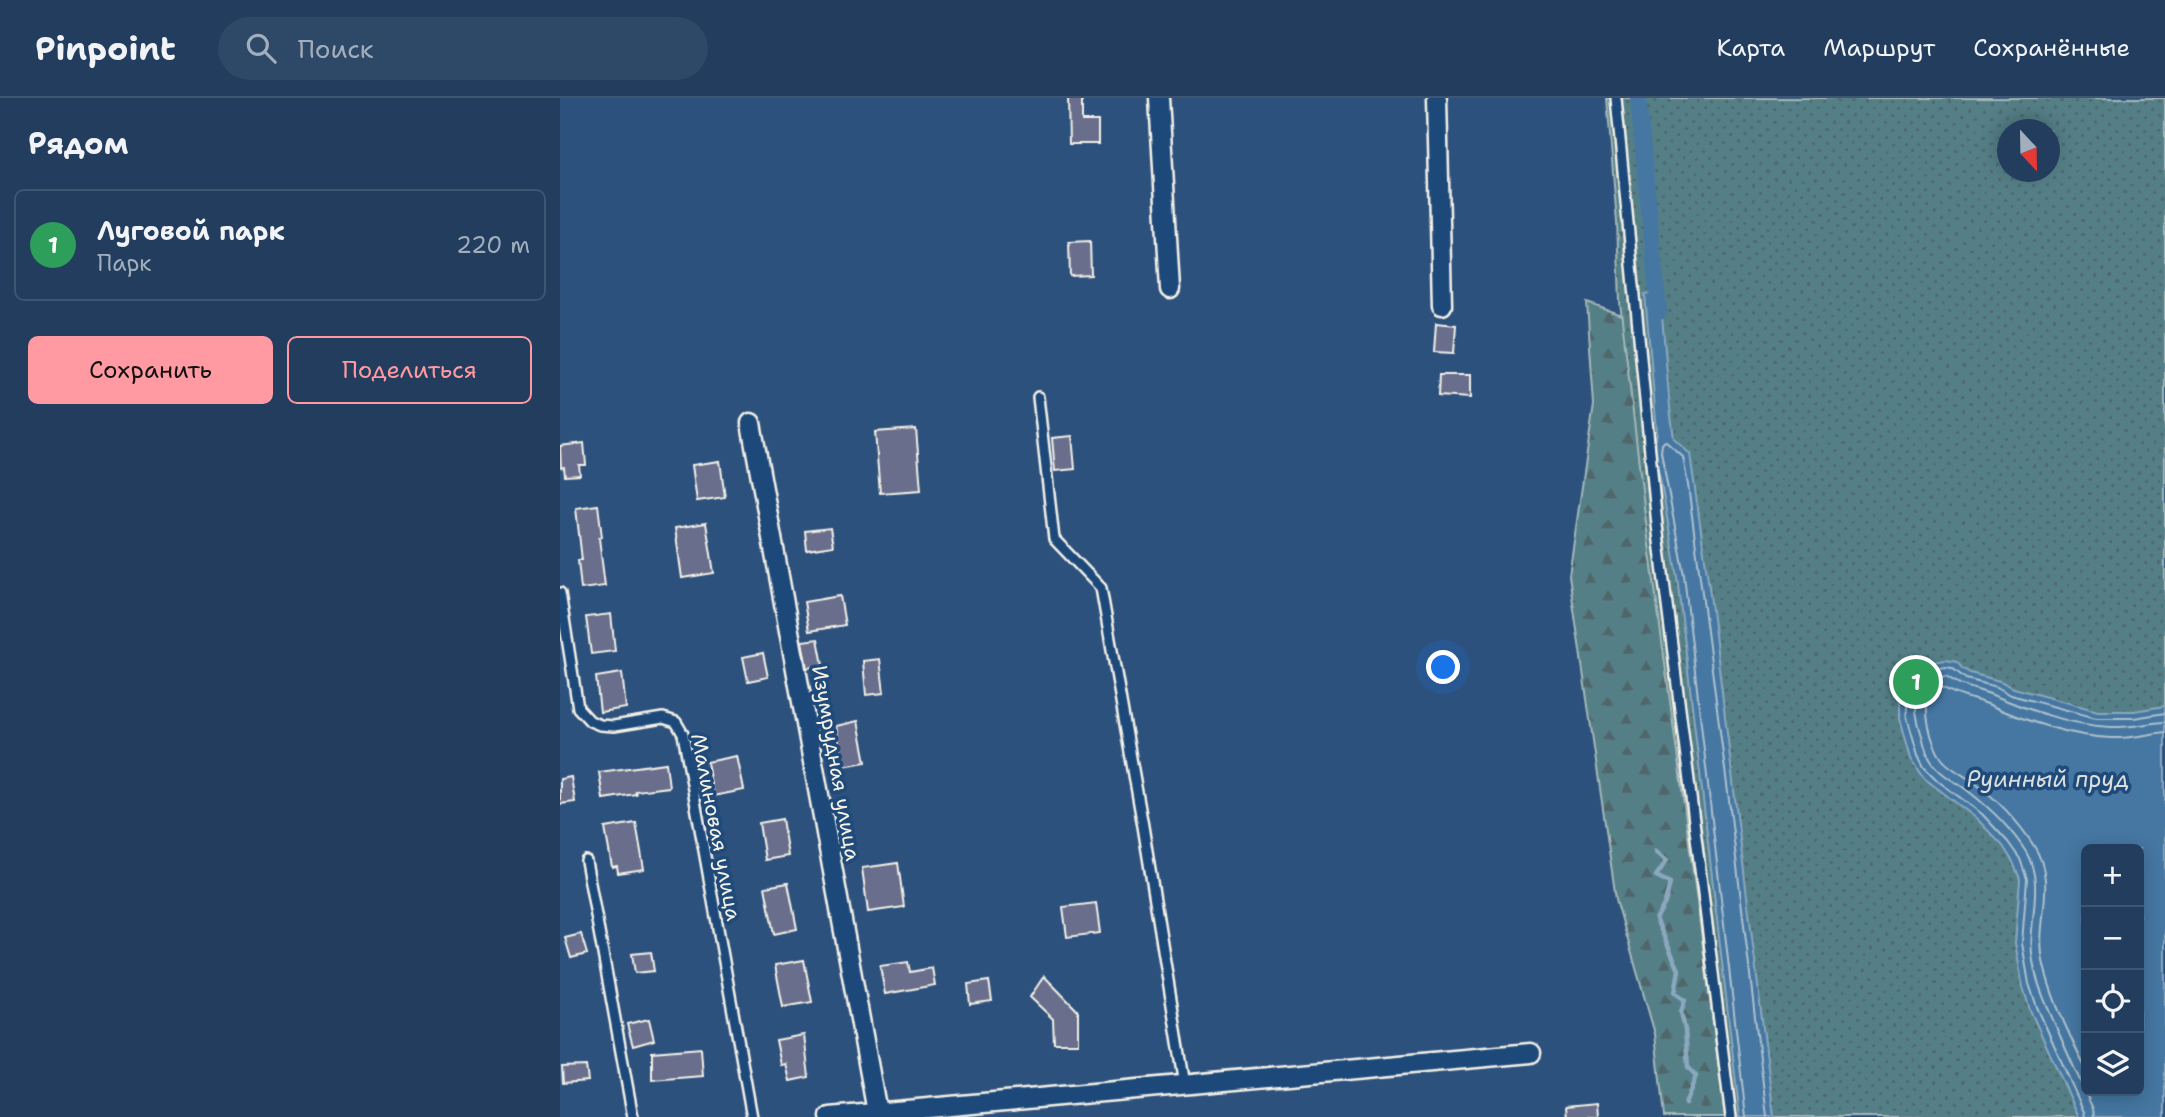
<!DOCTYPE html>
<html lang="ru">
<meta charset="utf-8">
<style>
body{margin:0;font-family:"Shantell Sans",sans-serif;background:#2e4867;color:#f1f3f6}
.controls{position:absolute;right:21px;bottom:21px;display:grid;overflow:hidden;border-radius:10px;box-shadow:0 4px 18px #0003}
.controls button{width:63px;height:63px;display:grid;place-items:center;padding:0;border:0;border-bottom:2px solid #3f5673;background:#223d5e;color:#f1f3f6;font:35px sans-serif}
.compass{position:absolute;left:1437px;top:21px;width:63px;height:63px;border-radius:50%;background:#223d5e;box-shadow:0 4px 18px #0003;rotate:158deg}
.you{position:absolute;left:884px;top:570px;width:24px;height:24px;margin:-18px;border:5px solid #fff;border-radius:50%;background:#1a73e8;box-shadow:0 0 0 10px #1a73e833}
.badge{display:grid;place-items:center;width:46px;height:46px;border-radius:50%;background:#ff9aa2;color:#fff;font-size:23px;font-weight:700}
.pin{position:absolute;translate:-50% -50%;border:4px solid #fff;box-shadow:0 2px 7px #0006}
.list{margin:0;padding:0;list-style:none}
h2{display:flex;justify-content:space-between;align-items:center;height:91px;margin:0;padding:0 28px;font-size:30px}
h2 small{font-size:23px;font-weight:400;color:#a2aebc}
.list li{display:grid;grid-template-columns:46px 1fr auto;gap:21px;align-items:center;box-sizing:border-box;height:112px;margin:0 14px 14px;padding:0 14px;border:2px solid #3f5673;border-radius:10px}
.list b{display:block;font-size:26px;white-space:nowrap}
.list p{margin:0;font-size:23px;white-space:nowrap;color:#a2aebc}
.list em{font-size:23px;font-style:normal;color:#a2aebc}
.actions{display:flex;gap:14px;padding:21px 28px}
.actions a{flex:1;padding:16px 0;border:2px solid #ff9aa2;border-radius:10px;text-align:center;font-size:24px;color:#ff9aa2}
.actions .main{background:#ff9aa2;color:#111}
.icon{flex:none;width:38px;height:38px;fill:none;stroke:currentColor;stroke-width:2;stroke-linecap:round;stroke-linejoin:round}
.map{position:relative;flex:none;width:1605px;height:1019px;overflow:hidden}
header{display:flex;align-items:center;gap:42px;box-sizing:border-box;height:98px;padding:0 35px;background:#223d5e;border-bottom:2px solid #3f5673}
header strong{font-size:33px}
nav{display:flex;gap:38px;margin-inline-start:auto;font-size:24px}
.search{width:490px;height:63px;background:#2e4867;display:flex;align-items:center;gap:18px;box-sizing:border-box;padding:0 24px;border-radius:38px;color:#a2aebc;font-size:26px}
main{display:flex}
aside{flex:1;background:#223d5e}
.map>svg:first-child{display:block}
.forest{fill:url(#forest-firs);stroke:#a4b8b8;stroke-width:2}
.park{fill:url(#park-dots);stroke:#a4b8b8;stroke-width:2;fill-rule:evenodd}
.water{fill:#4577a2;stroke:#8ba8be;stroke-width:2;fill-rule:evenodd}
.lines{fill:none;stroke-linecap:round;stroke-linejoin:round}
.shore{stroke:#aec0cc;stroke-width:2}
.stream{stroke:#8ba8be;stroke-width:4.5}
.canal{stroke:#4577a2;stroke-width:16}
.building{fill:#676e8b;stroke:#f4f1e8;stroke-width:2}
.lane-casing{stroke:#f4f1e8;stroke-width:14}
.street-casing{stroke:#f4f1e8;stroke-width:23}
.lane{stroke:#1f4a7a;stroke-width:9}
.street{stroke:#1f4a7a;stroke-width:18}
.labels{text-anchor:middle;dominant-baseline:central;stroke-width:7;stroke-linejoin:round;paint-order:stroke}
.street-label{font-size:21px;fill:#f4f1e8;stroke:#1f4a7a}
.water-label{font-size:23px;font-style:italic;fill:#dadfde;stroke:#1f4a7a}
</style>
<header>
<strong>Pinpoint</strong>
<div class="search"><svg class="icon" aria-label="search" viewBox="0 0 24 24"><circle cx="10" cy="10" r="6"/><path d="M15 15l6 6"/></svg>Поиск</div>
<nav><a>Карта</a><a>Маршрут</a><a>Сохранённые</a></nav>
</header>
<main>
<aside>
<h2>Рядом<small></small></h2>
<ul class="list">
<li><span class="badge" style="background:#2e9e5b">1</span><div><b>Луговой парк</b><p>Парк</p></div><em>220 m</em></li>
</ul>
<div class="actions"><a class="main">Сохранить</a><a>Поделиться</a></div>
</aside>
<div class="map">
<svg width="1605" height="1019" viewBox="0 0 1605 1019">
<defs>
<pattern id="forest-firs" width="22" height="20" patternUnits="userSpaceOnUse" patternTransform="scale(1.75)"><rect width="22" height="20" fill="#547f87"/><path d="M5 1l3.5 6h-7zM16 11l3.5 6h-7z" fill="#4f666a"/></pattern>
<pattern id="park-dots" width="8" height="8" patternUnits="userSpaceOnUse" patternTransform="scale(1.75)"><rect width="8" height="8" fill="#547f87"/><path d="M2 2h.1M6 6h.1" fill="none" stroke="#4f666a" stroke-width="1.8" stroke-linecap="round"/></pattern>
</defs>
<rect width="100%" height="100%" fill="#2d517d"/>
<filter id="ink" filterUnits="userSpaceOnUse"><feTurbulence type="fractalNoise" baseFrequency=".0143" numOctaves="2"/><feDisplacementMap in="SourceGraphic" scale="14" xChannelSelector="R" yChannelSelector="G"/><feConvolveMatrix kernelMatrix="1 2 1 2 8 2 1 2 1" color-interpolation-filters="sRGB"/></filter>
<g filter="url(#ink)">
<polygon class="forest" points="1027,205 1070,220 1079,335 1165,1019 1104,1019 1095,936 1056,801 1009,477 1034,307"/>
<path class="park" d="M 1047,0 L 1605,0 L 1605,1019 L 1166,1019 L 1085,417 L 1060,204 L 1057,124 ZM 1448,32 L 1490,32 L 1490,74 L 1448,74 ZM 1526,751 L 1579,751 L 1579,993 L 1526,993 Z"/>
<g class="water">
<polygon points="1100,195 1110,310 1114,341 1130,356 1150,496 1214,1019 1180,1019 1117,478 1102,390 1094,354 1097,333 1085,196"/>
<path d="M 1386,562 L 1397,564 L 1402,570 L 1410,575 L 1440,583 L 1454,590 L 1538,613 L 1574,613 L 1605,608 L 1605,1019 L 1519,1019 L 1470,912 L 1463,889 L 1455,845 L 1460,781 L 1453,764 L 1443,748 L 1417,721 L 1364,680 L 1351,660 L 1340,620 L 1340,598 L 1347,579 L 1360,569 L 1372,564 ZM 1526,751 L 1579,751 L 1579,993 L 1526,993 Z"/>
</g>
<g class="lines">
<g class="shore">
<path d="M 1526,972 C 1510,937 1491,901 1483,863 C 1475,823 1498,786 1474,748 C 1458,723 1436,700 1412,683 C 1402,676 1389,670 1382,661 C 1371,646 1362,611 1370,595 L 1382,589 C 1399,600 1415,600 1432,608 C 1465,623 1515,639 1551,640 C 1570,641 1587,636 1605,634"/>
<polyline points="1186,1019 1124,477 1101,354 1102,346 1105,343 1123,359 1128,387 1170,710 1207,1019"/>
<polyline points="1525,1019 1524,1014 1477,909 1469,886 1462,845 1467,781 1460,761 1448,744 1422,716 1378,683 1364,669 1358,657 1347,619 1347,599 1354,583 1373,571 1386,569 1392,570 1406,581 1437,589 1451,597 1536,620 1574,620 1605,615"/>
<path d="M 1534,1019 L 1533,1011 C 1521,985 1509,959 1498,933 C 1488,910 1477,888 1473,863 C 1466,827 1486,788 1466,754 C 1451,730 1430,710 1408,693 C 1397,684 1383,679 1374,667 C 1367,659 1365,649 1362,638 C 1353,610 1348,583 1386,578 C 1404,591 1416,590 1435,598 C 1468,612 1515,628 1551,629 C 1569,630 1587,625 1605,624"/>
</g>
<polyline class="stream" points="1096,753 1107,762 1096,778 1110,785 1105,805 1096,821 1119,872 1115,895 1125,902 1121,914 1125,932 1128,969 1136,978 1125,1006"/>
<polyline class="canal" points="1078,0 1099,214"/>
</g>
<g class="building">
<polygon points="508,0 522,0 522,23 538,23 538,46 509,46"/>
<polygon points="530,143 531,177 510,178 509,144"/>
<polygon points="876,225 896,227 894,255 874,254"/>
<polygon points="879,277 910,277 910,300 878,298"/>
<polygon points="356,331 361,392 320,395 315,334"/>
<polygon points="512,338 515,371 495,373 492,340"/>
<polygon points="24,345 26,367 19,367 20,377 5,378 4,369 1,370 0,348"/>
<polygon points="160,363 165,399 137,403 132,367"/>
<polygon points="38,407 42,439 39,440 45,488 21,491 18,462 22,462 16,410"/>
<polygon points="146,425 154,475 122,480 115,430"/>
<polygon points="270,430 273,448 247,452 245,433"/>
<polygon points="280,498 285,527 249,533 244,504"/>
<polygon points="51,516 55,553 31,556 26,519"/>
<polygon points="258,541 263,567 247,570 242,543"/>
<polygon points="203,555 208,579 188,583 183,559"/>
<polygon points="320,561 324,595 306,597 303,563"/>
<polygon points="62,575 66,610 40,614 36,579"/>
<polygon points="298,623 306,664 283,668 276,628"/>
<polygon points="177,658 184,692 153,698 147,664"/>
<polygon points="106,665 109,689 75,693 76,696 43,701 39,674"/>
<polygon points="11,679 15,704 0,706 0,681"/>
<polygon points="222,721 228,758 205,762 199,725"/>
<polygon points="76,725 84,771 58,775 57,768 52,769 45,730"/>
<polygon points="338,765 344,809 308,814 302,770"/>
<polygon points="228,785 237,831 214,836 205,789"/>
<polygon points="536,805 540,835 507,839 503,809"/>
<polygon points="21,836 27,856 11,860 5,840"/>
<polygon points="91,854 94,873 75,875 72,856"/>
<polygon points="244,862 252,904 223,909 215,867"/>
<polygon points="348,864 350,874 372,870 375,887 325,896 320,868"/>
<polygon points="484,878 518,913 518,945 494,945 493,921 470,899"/>
<polygon points="429,883 432,903 410,906 408,886"/>
<polygon points="89,921 94,942 73,948 67,926"/>
<polygon points="244,937 249,979 230,983 226,966 221,967 216,942"/>
<polygon points="141,950 143,978 92,982 92,954"/>
<polygon points="26,968 28,983 3,985 2,969"/>
<polygon points="1037,1005 1038,1019 1007,1019 1006,1008"/>
</g>
<g class="lines">
<g class="lane-casing">
<g id="lane">
<polyline points="1056,0 1097,427 1171,1019"/>
<polyline points="478,299 494,441 541,490 583,728 625,987"/>
<polyline points="0,495 18,610 30,623 40,627 54,628 103,620 116,624 123,636 192,1019"/>
<polyline points="26,763 73,1019"/>
</g>
</g>
<g class="street-casing">
<g id="street">
<polyline points="599,0 610,191"/>
<polyline points="877,0 882,207"/>
<polyline points="191,325 317,1014"/>
<polyline points="270,1019 971,955"/>
</g>
</g>
<use href="#lane" class="lane"/>
<use href="#street" class="street"/>
</g>
</g>
<g class="labels">
<g class="street-label">
<text transform="translate(276 665) rotate(80)">Изумрудная улица</text>
<text transform="translate(156 729) rotate(79)">Малиновая улица</text>
</g>
<g class="water-label">
<text x="1488" y="681">Руинный пруд</text>
</g>
</g>
</svg>
<div class="controls">
<button>+</button>
<button>−</button>
<button><svg class="icon" aria-label="locate" viewBox="0 0 24 24"><circle cx="12" cy="12" r="6"/><path d="M12 2v4M12 18v4M2 12h4M18 12h4"/></svg></button>
<button><svg class="icon" aria-label="layers" viewBox="0 0 24 24"><path d="M12 4l9 5-9 5-9-5zM3 14l9 5 9-5"/></svg></button>
</div>
<svg class="compass" viewBox="-18 -18 36 36"><path d="M0-13l5 13h-10z" fill="#e53935"/><path d="M0 13l5-13h-10z" fill="#a2aebc"/></svg>
<div class="you"></div>
<div class="pin badge" style="left:1356px;top:584px;background:#2e9e5b">1</div>
</div>
</main>
